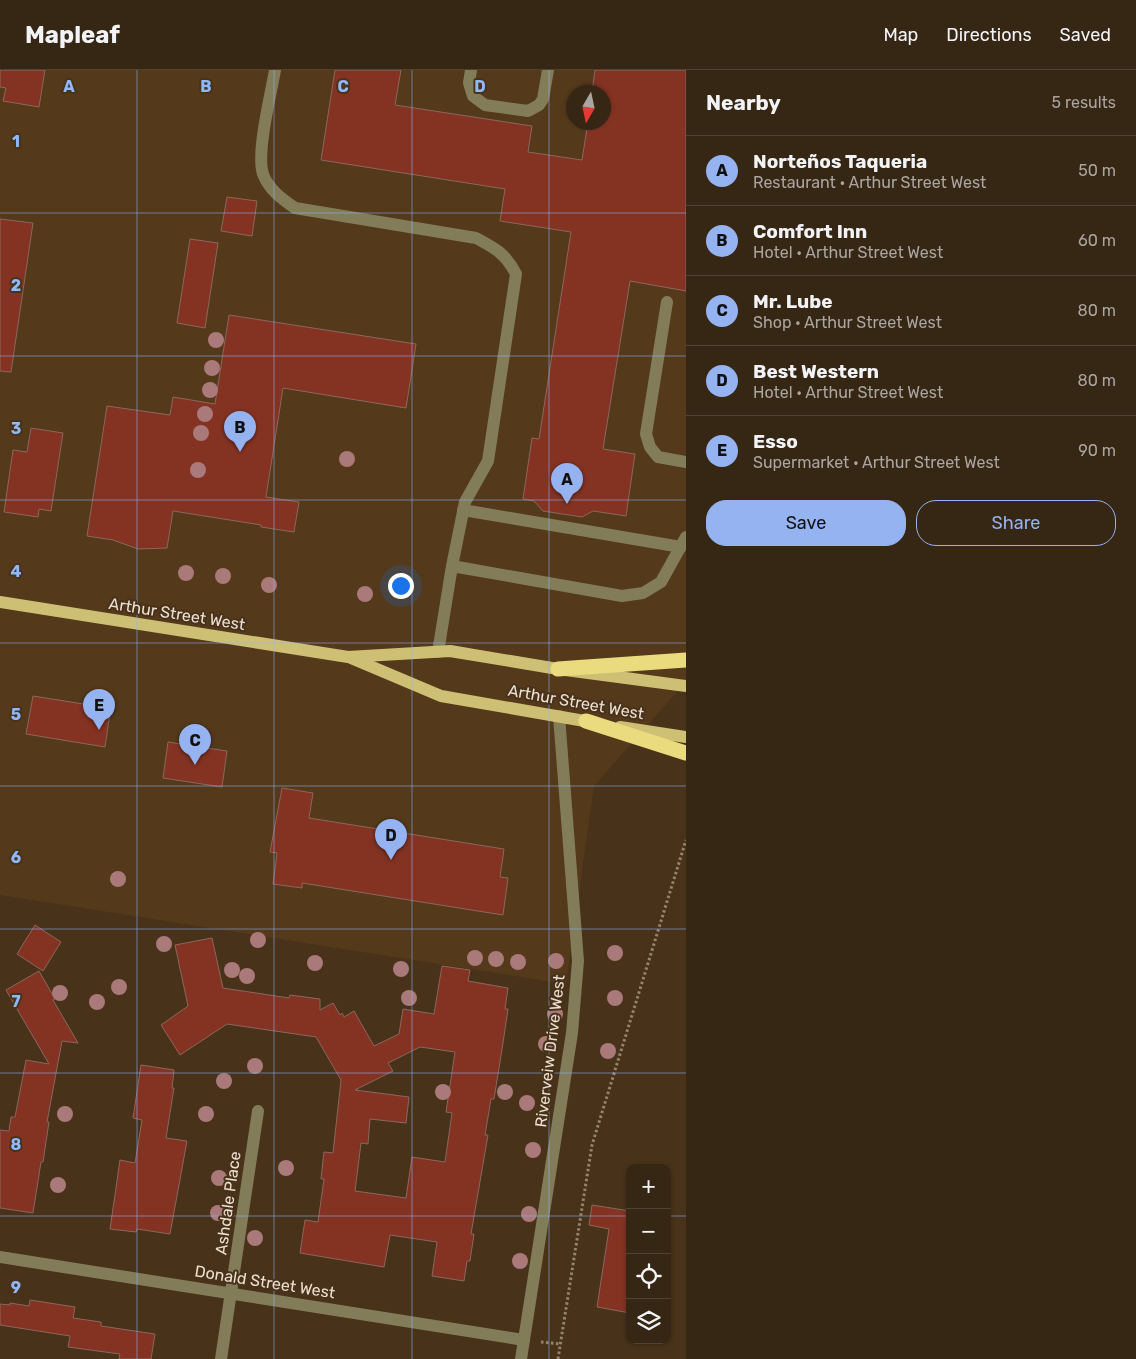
<!DOCTYPE html>
<meta charset="utf-8">
<style>
body{margin:0;font-family:Rubik,sans-serif;background:#413222;color:#f1f3f6}
.controls{position:absolute;right:15px;bottom:15px;display:grid;overflow:hidden;border-radius:10px;box-shadow:0 1px 4px #0004}
.controls button{width:45px;height:45px;display:grid;place-items:center;padding:0;border:0;border-bottom:1px solid #504334;background:#362614;color:#f1f3f6;font:25px sans-serif}
.compass{position:absolute;left:566px;top:15px;width:45px;height:45px;border-radius:50%;background:#362614;box-shadow:0 1px 4px #0004;rotate:189deg}
.you{position:absolute;left:400px;top:515px;width:18px;height:18px;margin:-12px;border:4px solid #fff;border-radius:50%;background:#1a73e8;box-shadow:0 0 0 8px #1a73e833}
.badge{display:grid;place-items:center;width:32px;height:32px;border-radius:50%;background:#95b2f1;color:#111;font-size:16px;font-weight:700}
.pin{position:absolute;translate:-50% -41px;filter:drop-shadow(0 1px 2px #0008)}
.pin::after{content:'';position:absolute;top:26px;width:18px;height:15px;background:inherit;clip-path:polygon(0 0,100% 0,50% 100%)}
.list{margin:0;padding:0;list-style:none}
h2{display:flex;justify-content:space-between;align-items:center;height:65px;margin:0;padding:0 20px;font-size:21px}
h2 small{font-size:16px;font-weight:400;color:#aaa5a0}
.list li{display:grid;grid-template-columns:32px 1fr auto;gap:15px;align-items:center;box-sizing:border-box;height:70px;padding:0 20px;border-top:1px solid #504334}
.list b{display:block;font-size:19px;white-space:nowrap}
.list p{margin:0;font-size:16px;white-space:nowrap;color:#aaa5a0}
.list em{font-size:16px;font-style:normal;color:#aaa5a0}
.actions{display:flex;gap:10px;padding:15px 20px}
.actions a{flex:1;padding:11px 0;border:1px solid #95b2f1;border-radius:20px;text-align:center;font-size:18px;color:#95b2f1}
.actions .main{background:#95b2f1;color:#111}
.icon{flex:none;width:28px;height:28px;fill:none;stroke:currentColor;stroke-width:2;stroke-linecap:round;stroke-linejoin:round}
.map{position:relative;flex:none;width:686px;height:1289px;overflow:hidden}
header{display:flex;align-items:center;gap:30px;box-sizing:border-box;height:70px;padding:0 25px;background:#362614;border-bottom:1px solid #504334}
header strong{font-size:24px}
nav{display:flex;gap:28px;margin-inline-start:auto;font-size:18px}
main{display:flex}
aside{flex:1;background:#362614}
.map>svg:first-child{display:block}
.built{fill:#54391b;fill-rule:evenodd}
.building{fill:#843323;stroke:#8b675e;fill-rule:evenodd}
.lines{fill:none;stroke-linecap:round;stroke-linejoin:round}
.path{stroke:#968370;stroke-width:3;stroke-dasharray:2.5 2.5;stroke-linecap:butt}
.minor{stroke:#827c59;stroke-width:12}
.major{stroke:#cdc075;stroke-width:12}
.highway{stroke:#eadb7f;stroke-width:15}
.tree{fill:#aa797a}
.grid{fill:none;stroke:#8fb8fd;stroke-width:1;stroke-opacity:0.55}
.labels{text-anchor:middle;dominant-baseline:central;stroke-width:4;stroke-linejoin:round;paint-order:stroke}
.street-label{font-size:16px;fill:#ecded0;stroke:#48321a}
.grid-label{font-size:16px;text-anchor:middle;font-weight:bold;fill:#8fb8fd;stroke:#48321a;stroke-width:4;stroke-linejoin:round;paint-order:stroke}
</style>
<header>
<strong>Mapleaf</strong>
<nav><a>Map</a><a>Directions</a><a>Saved</a></nav>
</header>
<main>
<div class="map">
<svg width="686" height="1289" viewBox="0 0 686 1289">
<rect width="100%" height="100%" fill="#48321a"/>
<path class="built" d="M 0,0 L 686,0 L 686,612 L 594,716 L 566,914 L 0,825 ZM 574,22 L 604,22 L 604,52 L 574,52 Z"/>
<g class="building">
<polygon points="0,0 45,0 39,37 3,31 6,18 0,17"/>
<polygon points="335,0 401,0 395,35 532,56 528,82 582,90 588,52 604,52 604,22 592,22 595,0 686,0 686,221 630,211 603,379 635,384 626,446 593,441 582,447 543,441 534,431 523,429 532,368 539,369 571,162 500,151 505,119 321,90"/>
<polygon points="227,127 257,131 252,166 221,161"/>
<polygon points="0,149 33,153 11,302 0,301"/>
<polygon points="190,169 218,173 205,258 177,253"/>
<polygon points="229,245 416,274 406,338 283,318 266,427 299,432 294,462 261,457 261,455 173,441 167,478 138,479 113,470 87,466 107,336 170,345 173,327 215,334"/>
<polygon points="31,358 63,363 51,441 39,439 38,447 4,442 13,380 27,382"/>
<polygon points="33,626 96,636 95,640 110,643 105,677 26,664"/>
<polygon points="168,672 227,681 222,717 163,708"/>
<polygon points="282,718 313,723 309,748 504,779 500,807 508,808 503,845 302,813 302,818 273,814 277,783 270,782"/>
<polygon points="35,855 61,872 43,901 17,884"/>
<path d="M 212,868 L 223,918 L 289,928 L 290,925 L 320,929 L 320,940 L 333,933 L 340,945 L 342,943 L 344,947 L 354,941 L 374,976 L 399,964 L 403,939 L 434,944 L 442,896 L 470,900 L 468,911 L 508,918 L 505,939 L 508,939 L 503,973 L 494,1029 L 491,1029 L 485,1065 L 488,1065 L 471,1164 L 474,1164 L 470,1191 L 467,1191 L 464,1211 L 432,1206 L 437,1172 L 390,1165 L 384,1197 L 300,1183 L 305,1150 L 318,1152 L 324,1109 L 321,1109 L 324,1082 L 333,1083 L 341,1010 L 316,967 L 227,954 L 180,985 L 161,955 L 188,936 L 175,875 ZM 420,977 L 455,982 L 446,1042 L 452,1043 L 445,1092 L 412,1087 L 406,1128 L 355,1121 L 361,1073 L 368,1074 L 370,1049 L 406,1053 L 409,1027 L 355,1020 L 393,1001 L 388,993 Z"/>
<polygon points="39,901 55,929 53,930 78,973 62,971 47,1052 49,1052 43,1092 41,1092 33,1143 0,1138 0,1060 9,1061 11,1047 15,1047 26,990 49,994 6,920"/>
<polygon points="141,995 174,1000 172,1018 174,1018 166,1068 187,1071 170,1164 137,1159 136,1162 110,1159 120,1090 135,1093 142,1050 133,1048"/>
<polygon points="592,1135 630,1141 630,1243 597,1237 609,1159 589,1155"/>
<polygon points="30,1230 75,1237 73,1248 101,1252 101,1256 155,1264 151,1289 119,1289 120,1284 68,1277 70,1266 0,1255 0,1234 10,1235 10,1233 29,1236"/>
</g>
<g class="lines">
<g class="path">
<polyline points="541,1272 561,1274"/>
<polyline points="558,1289 592,1075 686,770"/>
</g>
<g class="minor">
<path d="M 275,0 C 271,24 256,83 263,104 C 269,120 282,129 295,138 L 476,168 C 495,178 506,184 516,204 L 488,391 L 465,432 L 452,496"/>
<polyline points="471,0 469,13 473,26 485,35 528,41 539,35 543,29 548,0"/>
<polyline points="667,232 646,364 650,377 658,387 686,392"/>
<polyline points="463,440 681,477"/>
<polyline points="438,582 452,496 622,526 643,523 661,512 686,467"/>
<polyline points="0,1187 524,1270"/>
<polyline points="221,1289 258,1041"/>
<polyline points="521,1289 572,963 578,891 559,646"/>
</g>
<g class="major">
<polyline points="0,532 348,587 450,581 558,599 686,616"/>
<polyline points="351,588 441,626 596,653"/>
<polyline points="620,657 686,667"/>
</g>
<g class="highway">
<polyline points="558,599 686,590"/>
<polyline points="586,651 686,683"/>
</g>
</g>
<g class="tree">
<circle cx="216" cy="270" r="8"/>
<circle cx="212" cy="298" r="8"/>
<circle cx="210" cy="320" r="8"/>
<circle cx="205" cy="344" r="8"/>
<circle cx="201" cy="363" r="8"/>
<circle cx="347" cy="389" r="8"/>
<circle cx="198" cy="400" r="8"/>
<circle cx="186" cy="503" r="8"/>
<circle cx="223" cy="506" r="8"/>
<circle cx="269" cy="515" r="8"/>
<circle cx="365" cy="524" r="8"/>
<circle cx="118" cy="809" r="8"/>
<circle cx="258" cy="870" r="8"/>
<circle cx="164" cy="874" r="8"/>
<circle cx="615" cy="883" r="8"/>
<circle cx="475" cy="888" r="8"/>
<circle cx="496" cy="889" r="8"/>
<circle cx="556" cy="891" r="8"/>
<circle cx="518" cy="892" r="8"/>
<circle cx="315" cy="893" r="8"/>
<circle cx="401" cy="899" r="8"/>
<circle cx="232" cy="900" r="8"/>
<circle cx="247" cy="906" r="8"/>
<circle cx="119" cy="917" r="8"/>
<circle cx="60" cy="923" r="8"/>
<circle cx="409" cy="928" r="8"/>
<circle cx="615" cy="928" r="8"/>
<circle cx="97" cy="932" r="8"/>
<circle cx="555" cy="944" r="8"/>
<circle cx="546" cy="974" r="8"/>
<circle cx="608" cy="981" r="8"/>
<circle cx="255" cy="996" r="8"/>
<circle cx="224" cy="1011" r="8"/>
<circle cx="443" cy="1022" r="8"/>
<circle cx="505" cy="1022" r="8"/>
<circle cx="527" cy="1033" r="8"/>
<circle cx="65" cy="1044" r="8"/>
<circle cx="206" cy="1044" r="8"/>
<circle cx="533" cy="1080" r="8"/>
<circle cx="286" cy="1098" r="8"/>
<circle cx="219" cy="1108" r="8"/>
<circle cx="58" cy="1115" r="8"/>
<circle cx="218" cy="1143" r="8"/>
<circle cx="529" cy="1144" r="8"/>
<circle cx="255" cy="1168" r="8"/>
<circle cx="520" cy="1191" r="8"/>
</g>
<path class="grid" d="M 137,0 L 137,1289M 274,0 L 274,1289M 412,0 L 412,1289M 549,0 L 549,1289M 0,143 L 686,143M 0,286 L 686,286M 0,430 L 686,430M 0,573 L 686,573M 0,716 L 686,716M 0,859 L 686,859M 0,1003 L 686,1003M 0,1146 L 630,1146M 667,1146 L 686,1146"/>
<g class="labels">
<g class="street-label">
<text transform="translate(177 544) rotate(9)">Arthur Street West</text>
<text transform="translate(576 632) rotate(10)">Arthur Street West</text>
<text transform="translate(550 981) rotate(-83)">Riverveiw Drive West</text>
<text transform="translate(228 1133) rotate(-82)">Ashdale Place</text>
<text transform="translate(265 1212) rotate(9)">Donald Street West</text>
</g>
</g>
<g class="grid-label">
<text x="69" y="22">A</text>
<text x="206" y="22">B</text>
<text x="343" y="22">C</text>
<text x="480" y="22">D</text>
<text x="16" y="77">1</text>
<text x="16" y="221">2</text>
<text x="16" y="364">3</text>
<text x="16" y="507">4</text>
<text x="16" y="650">5</text>
<text x="16" y="793">6</text>
<text x="16" y="937">7</text>
<text x="16" y="1080">8</text>
<text x="16" y="1223">9</text>
</g>
</svg>
<div class="controls">
<button>+</button>
<button>−</button>
<button><svg class="icon" aria-label="locate" viewBox="0 0 24 24"><circle cx="12" cy="12" r="6"/><path d="M12 2v4M12 18v4M2 12h4M18 12h4"/></svg></button>
<button><svg class="icon" aria-label="layers" viewBox="0 0 24 24"><path d="M12 4l9 5-9 5-9-5zM3 14l9 5 9-5"/></svg></button>
</div>
<svg class="compass" viewBox="-18 -18 36 36"><path d="M0-13l5 13h-10z" fill="#e53935"/><path d="M0 13l5-13h-10z" fill="#aaa5a0"/></svg>
<div class="you"></div>
<div class="pin badge" style="left:567px;top:434px">A</div>
<div class="pin badge" style="left:240px;top:382px">B</div>
<div class="pin badge" style="left:195px;top:695px">C</div>
<div class="pin badge" style="left:391px;top:790px">D</div>
<div class="pin badge" style="left:99px;top:660px">E</div>
</div>
<aside>
<h2>Nearby<small>5 results</small></h2>
<ul class="list">
<li><span class="badge">A</span><div><b>Norteños Taqueria</b><p>Restaurant · Arthur Street West</p></div><em>50 m</em></li>
<li><span class="badge">B</span><div><b>Comfort Inn</b><p>Hotel · Arthur Street West</p></div><em>60 m</em></li>
<li><span class="badge">C</span><div><b>Mr. Lube</b><p>Shop · Arthur Street West</p></div><em>80 m</em></li>
<li><span class="badge">D</span><div><b>Best Western</b><p>Hotel · Arthur Street West</p></div><em>80 m</em></li>
<li><span class="badge">E</span><div><b>Esso</b><p>Supermarket · Arthur Street West</p></div><em>90 m</em></li>
</ul>
<div class="actions"><a class="main">Save</a><a>Share</a></div>
</aside>
</main>
